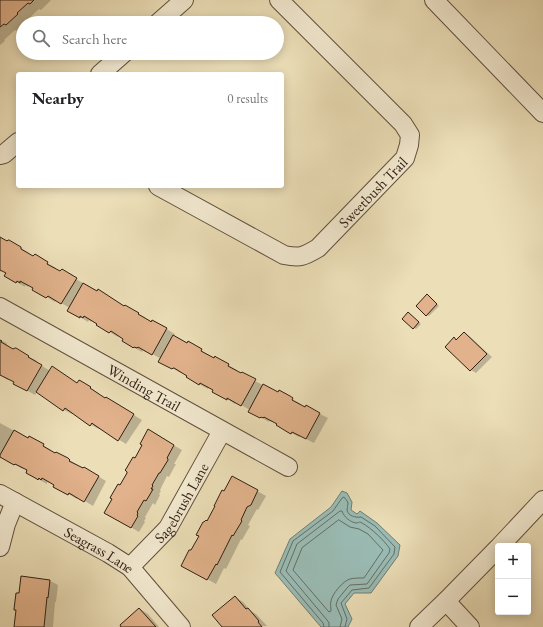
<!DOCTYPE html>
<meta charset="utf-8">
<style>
body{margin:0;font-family:"EB Garamond",serif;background:#f2f2f2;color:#202124}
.controls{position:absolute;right:12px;bottom:12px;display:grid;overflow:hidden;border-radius:4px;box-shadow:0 2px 10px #0003}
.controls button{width:36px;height:36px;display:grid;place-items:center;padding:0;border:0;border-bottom:1px solid #e0e0e0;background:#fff;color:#202124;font:20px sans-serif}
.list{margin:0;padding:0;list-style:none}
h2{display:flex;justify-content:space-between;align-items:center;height:52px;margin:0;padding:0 16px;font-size:17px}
h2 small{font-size:13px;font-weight:400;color:#757577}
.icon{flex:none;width:22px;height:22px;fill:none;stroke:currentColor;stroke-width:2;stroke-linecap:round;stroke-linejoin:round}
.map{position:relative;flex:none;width:543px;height:627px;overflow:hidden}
.search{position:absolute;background:#fff;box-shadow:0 2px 10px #0003;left:16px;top:16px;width:268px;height:44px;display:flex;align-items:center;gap:10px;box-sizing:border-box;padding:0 14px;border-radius:22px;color:#757577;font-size:15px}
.panel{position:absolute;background:#fff;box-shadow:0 2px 10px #0003;left:16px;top:72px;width:268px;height:116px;border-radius:4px}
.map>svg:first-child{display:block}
.water{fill:#9abcb5;stroke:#707e75}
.shadow{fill:#0003}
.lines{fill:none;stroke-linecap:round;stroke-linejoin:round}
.shore{stroke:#656e65;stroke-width:1}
.building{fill:#e1b28b;stroke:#302015}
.minor-casing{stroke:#5f503e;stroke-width:20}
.minor{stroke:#f3ead1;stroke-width:18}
.labels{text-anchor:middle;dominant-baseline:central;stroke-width:3;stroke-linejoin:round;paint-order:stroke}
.street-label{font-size:15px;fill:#302015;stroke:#f3ead1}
</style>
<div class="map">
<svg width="543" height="627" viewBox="0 0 543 627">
<rect width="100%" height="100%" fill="#ecdfb8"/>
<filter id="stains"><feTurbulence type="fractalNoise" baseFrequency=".005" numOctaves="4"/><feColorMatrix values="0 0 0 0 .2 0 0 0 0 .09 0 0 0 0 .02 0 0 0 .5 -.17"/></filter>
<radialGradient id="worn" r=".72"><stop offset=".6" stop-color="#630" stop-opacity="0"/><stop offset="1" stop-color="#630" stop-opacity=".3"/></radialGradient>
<polygon class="water" points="342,491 347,493 352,502 351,510 357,514 360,511 377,523 400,545 398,556 371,593 354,593 345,604 352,619 348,627 321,627 275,573 290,539 331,507"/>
<g class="shadow">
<polygon points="0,0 51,0 41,10 39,9 27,20 28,21 26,23 23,23 23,25 17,31 15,30 4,40 5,41 0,45"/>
<polygon points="0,238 21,248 29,253 28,254 45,262 56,268 55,269 61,273 62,271 125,307 125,306 146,318 146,320 152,323 153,321 175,334 173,336 187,344 188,343 209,355 209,356 214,359 215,358 237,370 236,371 278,393 279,392 301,404 300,405 306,408 306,407 328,418 314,443 300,436 299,437 277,425 278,423 273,420 272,422 269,421 269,422 250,411 250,410 236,402 235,404 214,391 214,390 209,387 208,389 195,382 188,375 181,372 181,373 159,361 161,359 146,350 145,352 143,350 142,352 131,346 125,338 119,335 118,337 97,325 98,324 92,320 91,322 89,320 88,322 69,310 70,308 56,300 55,302 33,289 34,288 29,285 28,287 25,285 25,287 5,275 7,273 2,270 1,272 0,271"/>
<polygon points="430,297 439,306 429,316 427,315"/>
<polygon points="411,315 421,324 416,329 414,328"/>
<polygon points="464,333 469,336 492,357 476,373 471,370 446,347 454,339 457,340"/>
<polygon points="0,340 7,343 6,344 9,346 9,348 14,351 15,349 37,361 36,362 50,371 78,384 80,382 98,393 97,394 105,399 106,398 142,420 126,444 100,428 99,429 91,425 73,413 72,414 64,410 37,392 35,395 14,383 15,382 9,378 8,380 0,375"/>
<polygon points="0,423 29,439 30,438 51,450 50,451 56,454 57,453 78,465 77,466 84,468 106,481 93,506 78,497 77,499 63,491 50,482 50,483 47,482 47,484 27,473 28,470 24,467 23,469 0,456"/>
<polygon points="149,431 182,450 174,464 176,464 169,477 167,476 160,490 161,491 159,494 160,495 155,505 153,503 145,517 146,518 144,521 145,522 139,532 105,512 142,447"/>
<polygon points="232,477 266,496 258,510 257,509 248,525 250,526 242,540 241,539 226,569 224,568 216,584 182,565 191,552"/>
<polygon points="22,577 50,581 58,585 56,602 55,602 53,627 15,627 17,611 15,610 20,594"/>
<polygon points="235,597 243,602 251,611 256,614 267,626 223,627"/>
<polygon points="140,609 148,614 159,627 122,627"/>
</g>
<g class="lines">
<g class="shore">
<path d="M 339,520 L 350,527 L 359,529 L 368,534 L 383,550 L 364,578 C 359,578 354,578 350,579 C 343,581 332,594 331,601 C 330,604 331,607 331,611 L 329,612 L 293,570 L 302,548 Z"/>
<path d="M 324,627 L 323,623 L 280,572 L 293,541 L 333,511 L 342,498 L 344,497 C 345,499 347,500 348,503 C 348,505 347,508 347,510 C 348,516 356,518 361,517 L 375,526 L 395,547 L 394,554 L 369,588 L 352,590 L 341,603 L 347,619 L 345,627"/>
<path d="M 329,627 L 329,623 L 327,620 L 286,571 L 297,544 L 340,511 L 342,511 C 344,517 350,522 356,523 C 360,523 358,521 362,523 C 371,528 384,540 390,549 L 389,553 L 367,584 L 350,585 L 347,588 L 338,599 L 336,605 L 342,619 L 340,627"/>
</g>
</g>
<g class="building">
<polygon points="0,0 34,0 30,4 28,3 17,13 18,14 6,25 4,24 0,27"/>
<polygon points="0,237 7,241 8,240 9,240 21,247 21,249 33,256 35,254 48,262 47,264 60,271 62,269 77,278 61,304 48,296 46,298 32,290 33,288 20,281 20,283 17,281 16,283 4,276 6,273 0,270"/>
<polygon points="83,283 97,291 98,289 124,306 125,305 139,313 138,314 150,321 151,322 152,320 167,328 152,355 138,347 137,348 134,347 133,348 132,347 122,341 123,339 111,331 109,333 96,325 97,324 84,316 83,318 80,316 80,318 67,311"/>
<polygon points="427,294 437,304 426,316 416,306"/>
<polygon points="408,312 419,322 413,329 402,319"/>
<polygon points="464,332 487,354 470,371 445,347 454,337 456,340"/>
<polygon points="173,335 187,343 188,341 202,349 201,351 214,358 215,356 216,357 229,364 228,366 241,373 242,372 256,379 241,406 227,398 227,400 212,392 213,390 200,383 199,385 186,377 187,376 174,368 173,368 172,369 158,362"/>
<polygon points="0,340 2,341 1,342 13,349 15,348 16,348 29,356 28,357 42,365 27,391 13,384 14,382 0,375"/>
<polygon points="52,366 77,383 79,380 81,381 91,387 90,388 105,398 106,397 134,414 118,441 93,424 92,423 90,426 65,408 63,411 36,392"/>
<polygon points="263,384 278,392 279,390 290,396 293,398 292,400 305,407 306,405 320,413 306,439 292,432 291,434 289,433 276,425 277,424 264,417 263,418 261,417 260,418 248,412"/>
<polygon points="148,429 174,445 167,458 168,459 168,460 160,473 159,473 152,485 153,486 151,489 153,489 152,491 146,501 144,500 137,512 138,513 137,515 138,516 131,528 104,513 112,499 110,498 111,496 118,484 120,485 127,473 127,472 125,470 126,469 133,457 135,458 141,447 142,445 140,444"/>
<polygon points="14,430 28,438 29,436 44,444 43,446 55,453 56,452 68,458 70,460 69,461 83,468 84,467 99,476 84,502 69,493 68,495 53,487 54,485 42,478 41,480 39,478 38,480 37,479 26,473 27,470 15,464 14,465 0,457 0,455"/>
<polygon points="232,476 258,490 251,505 247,507 241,520 242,521 233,536 232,535 217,565 216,564 207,580 181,566 189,550 191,550 199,536 196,535 203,522 204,522 206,520 207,521 215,506 214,506 222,490 224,491"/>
<polygon points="21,576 50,580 48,598 47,597 44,627 14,627 16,610 14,610 14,609 16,593 19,593"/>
<polygon points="235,596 246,609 248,608 259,621 258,622 262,627 222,627 212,615"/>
<polygon points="139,608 156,627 121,627 120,625"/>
</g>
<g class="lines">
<g class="minor-casing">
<g id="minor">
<polyline points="434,0 543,113"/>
<polyline points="158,23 184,0"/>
<polyline points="100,74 124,53"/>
<polyline points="0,155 4,154 18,142"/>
<path id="s1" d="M 158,186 L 284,255 C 300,258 303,257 318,248 L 405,158 L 409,145 L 410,135 L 403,124 L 279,0"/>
<path id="s2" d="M 0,307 L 288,467"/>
<path id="s3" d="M 0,494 L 108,553 L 130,567 L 181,627"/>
<polyline points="500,546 543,500"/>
<polyline points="0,547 6,524 15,502"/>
<path id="s4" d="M 130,567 L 168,528 L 222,431"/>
<polyline points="446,601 470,627"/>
<polyline points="419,627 446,601 498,548"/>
</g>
</g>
<use href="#minor" class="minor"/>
</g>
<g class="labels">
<g class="street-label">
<text stroke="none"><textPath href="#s1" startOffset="258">Sweetbush Trail</textPath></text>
<text stroke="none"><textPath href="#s2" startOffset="165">Winding Trail</textPath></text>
<text stroke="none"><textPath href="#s4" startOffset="83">Sagebrush Lane</textPath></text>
<text stroke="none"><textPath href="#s3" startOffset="114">Seagrass Lane</textPath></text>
</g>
</g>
<rect width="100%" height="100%" filter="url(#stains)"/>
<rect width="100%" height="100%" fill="url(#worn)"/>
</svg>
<div class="controls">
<button>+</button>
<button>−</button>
</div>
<div class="search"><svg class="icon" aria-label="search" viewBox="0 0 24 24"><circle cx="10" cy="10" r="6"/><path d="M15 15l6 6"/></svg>Search here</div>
<section class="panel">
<h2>Nearby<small>0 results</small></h2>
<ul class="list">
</ul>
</section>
</div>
